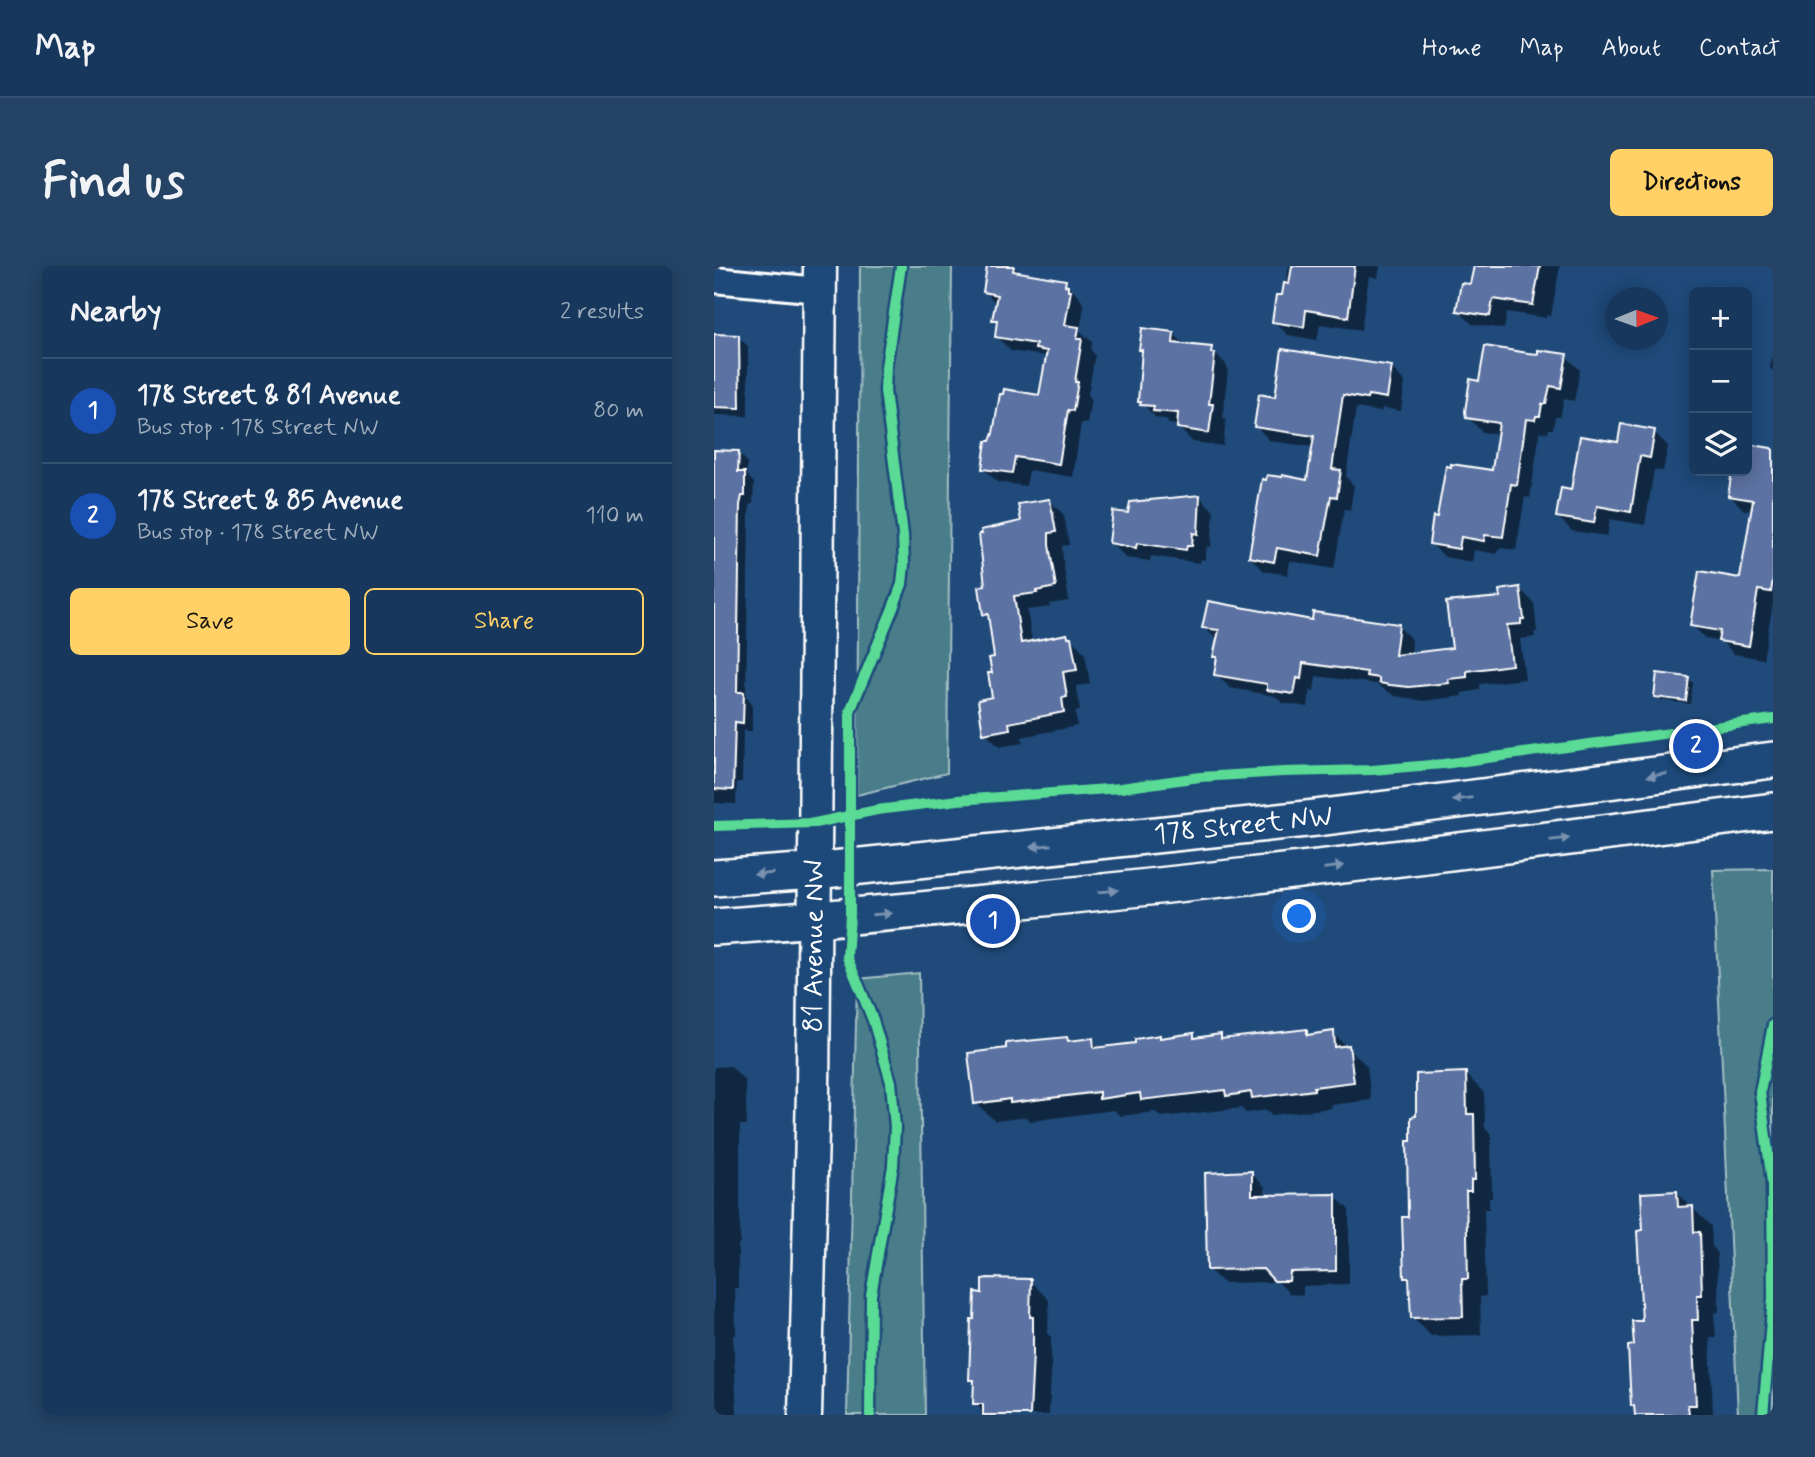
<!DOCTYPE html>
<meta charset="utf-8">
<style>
body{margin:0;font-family:Mynerve,sans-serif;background:#244365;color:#f1f3f6}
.controls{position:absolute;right:21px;top:21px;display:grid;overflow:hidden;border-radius:10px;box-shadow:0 4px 18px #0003}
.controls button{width:63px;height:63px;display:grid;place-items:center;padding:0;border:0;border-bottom:2px solid #365272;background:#17385c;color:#f1f3f6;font:35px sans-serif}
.compass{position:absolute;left:891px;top:21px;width:63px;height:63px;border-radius:50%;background:#17385c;box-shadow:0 4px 18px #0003;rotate:89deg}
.you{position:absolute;left:586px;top:651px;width:24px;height:24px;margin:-18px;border:5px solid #fff;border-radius:50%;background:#1a73e8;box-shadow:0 0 0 10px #1a73e833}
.badge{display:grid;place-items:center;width:46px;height:46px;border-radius:50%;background:#ffd166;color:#fff;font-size:23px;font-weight:700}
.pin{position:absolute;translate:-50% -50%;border:4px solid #fff;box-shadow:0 2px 7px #0006}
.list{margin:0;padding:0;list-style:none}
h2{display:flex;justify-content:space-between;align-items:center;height:91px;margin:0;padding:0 28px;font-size:30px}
h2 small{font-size:23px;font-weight:400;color:#9eacbb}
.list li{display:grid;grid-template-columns:46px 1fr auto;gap:21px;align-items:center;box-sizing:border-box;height:105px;padding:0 28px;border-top:2px solid #365272}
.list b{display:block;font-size:26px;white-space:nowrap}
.list p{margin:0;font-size:23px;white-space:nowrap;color:#9eacbb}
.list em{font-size:23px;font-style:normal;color:#9eacbb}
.actions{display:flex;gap:14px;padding:21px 28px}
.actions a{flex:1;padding:16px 0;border:2px solid #ffd166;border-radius:10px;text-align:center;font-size:24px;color:#ffd166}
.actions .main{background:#ffd166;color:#111}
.icon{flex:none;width:38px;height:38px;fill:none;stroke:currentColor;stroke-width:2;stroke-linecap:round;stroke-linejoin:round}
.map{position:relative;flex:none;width:1059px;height:1149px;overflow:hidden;border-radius:10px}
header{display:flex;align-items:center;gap:42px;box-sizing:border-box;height:98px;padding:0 35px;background:#17385c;border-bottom:2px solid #365272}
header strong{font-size:33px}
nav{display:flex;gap:38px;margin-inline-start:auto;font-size:24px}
.intro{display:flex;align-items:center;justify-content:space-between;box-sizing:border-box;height:168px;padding:0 42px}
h1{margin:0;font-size:49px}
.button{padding:18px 32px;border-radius:10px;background:#ffd166;color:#111;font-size:24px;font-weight:700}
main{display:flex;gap:42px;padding:0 42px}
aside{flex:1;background:#17385c;border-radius:10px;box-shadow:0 4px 18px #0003}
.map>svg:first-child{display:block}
.green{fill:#497d89;stroke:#a4bec4;stroke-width:2}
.shadow{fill:#0007}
.building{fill:#5c72a2;stroke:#fff;stroke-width:2}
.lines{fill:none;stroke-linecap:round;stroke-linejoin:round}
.minor-casing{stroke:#fff;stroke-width:30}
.tertiary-casing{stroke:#fff;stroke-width:37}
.secondary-casing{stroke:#fff;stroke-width:40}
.minor{stroke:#1f4a7a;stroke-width:24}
.tertiary{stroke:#1f4a7a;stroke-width:32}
.secondary{stroke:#1f4a7a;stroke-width:35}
.cycleway-casing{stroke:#1f4a7a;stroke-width:15}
.cycleway{stroke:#5adb95;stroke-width:10}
.oneway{fill:#7992af}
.labels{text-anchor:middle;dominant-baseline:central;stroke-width:6;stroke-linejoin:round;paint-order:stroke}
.street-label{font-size:28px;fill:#fff;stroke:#1f4a7a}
</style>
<header>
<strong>Map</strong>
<nav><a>Home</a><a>Map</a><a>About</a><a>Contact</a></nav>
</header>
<div class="intro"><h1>Find us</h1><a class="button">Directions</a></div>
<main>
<aside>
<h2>Nearby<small>2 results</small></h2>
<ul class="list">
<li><span class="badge" style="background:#1a4fb4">1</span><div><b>178 Street &amp; 81 Avenue</b><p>Bus stop · 178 Street NW</p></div><em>80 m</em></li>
<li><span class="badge" style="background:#1a4fb4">2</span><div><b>178 Street &amp; 85 Avenue</b><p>Bus stop · 178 Street NW</p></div><em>110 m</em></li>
</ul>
<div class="actions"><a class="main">Save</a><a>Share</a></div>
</aside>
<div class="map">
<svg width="1059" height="1149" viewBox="0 0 1059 1149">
<rect width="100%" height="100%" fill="#1f4a7a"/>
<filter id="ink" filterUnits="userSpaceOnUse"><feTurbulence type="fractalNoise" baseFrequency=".0143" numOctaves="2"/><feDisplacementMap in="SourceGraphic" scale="14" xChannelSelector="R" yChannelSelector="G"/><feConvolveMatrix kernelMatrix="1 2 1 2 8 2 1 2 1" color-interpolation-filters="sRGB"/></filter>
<g filter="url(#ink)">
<g class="green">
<polygon points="146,0 238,0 233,507 143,529"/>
<polygon points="1059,603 1059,1149 1024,1149 999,604"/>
<polygon points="205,707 211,1149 133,1149 143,713"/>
</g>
<g class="shadow">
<polygon points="275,0 300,0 309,10 351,16 365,30 370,40 366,65 378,76 377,84 381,89 374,129 377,132 373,158 367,157 359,211 315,204 312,220 283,216 269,202 290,130 327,131 333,93 331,90 297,85 283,71 284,58 280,53 283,38 271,26"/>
<polygon points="575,0 666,0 664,12 655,10 647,64 606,58 603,74 574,69 560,55 569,32"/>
<polygon points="761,0 846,0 837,50 833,49 832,52 793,46 790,63 758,58 744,44 758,20"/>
<polygon points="460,68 472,80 497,83 511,97 514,103 509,151 512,154 509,180 479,176 465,162 465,159 455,158 451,153 442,152 426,135"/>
<polygon points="0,70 24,71 34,80 34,150 0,149"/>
<polygon points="1059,84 1059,105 1056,102"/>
<polygon points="814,89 852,90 866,104 860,135 850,133 846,151 841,151 839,163 835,163 834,167 826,166 816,232 811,231 802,284 785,282 783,288 760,284 758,296 731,291 716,277 725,253 779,206 785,168 768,166 754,151 766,117"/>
<polygon points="677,101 691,116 687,145 668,142 667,146 642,142 632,211 640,220 636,244 630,243 620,303 576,295 574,309 550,305 536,291 594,216 600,181 556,175 542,160 562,133"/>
<polygon points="940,166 954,180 949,205 940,204 931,259 896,253 893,270 858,265 844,251 859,226"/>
<polygon points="1033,180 1059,184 1059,338 1049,393 1020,388 1008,376 992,373 978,359 1027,314 1038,245 1030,244 1016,230 1020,205 1033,205"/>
<polygon points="0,186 24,186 33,196 33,209 40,217 39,238 36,238 35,250 32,430 38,437 38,465 29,465 28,516 23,516 22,538 0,537"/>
<polygon points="486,231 500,245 497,281 493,280 491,294 487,293 486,297 437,290 436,295 412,292 397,276"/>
<polygon points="336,235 350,249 355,279 348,280 349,294 355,335 335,338 336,341 313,344 318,376 357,373 371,387 376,418 362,420 366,445 361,445 363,460 308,471 309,477 285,481 271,467 280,433 282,393 277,355 270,348 273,321 309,257"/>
<polygon points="806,323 820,337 823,366 820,366 821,371 806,373 811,413 766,418 766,424 747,427 748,430 710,435 681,430 662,418 602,410 600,426 596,425 594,441 569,437 561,430 516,422 502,408 504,393 501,390 504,375 490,361 599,356 684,360 698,374 697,389 740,383 788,332"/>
<polygon points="975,412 979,417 976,438 946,434 942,430"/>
<polygon points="592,765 597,770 619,767 653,800 657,834 617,839 618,842 558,849 553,844 532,847 527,842 447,851 441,846 406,850 400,844 316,855 313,851 281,855 262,837 352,773 356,777 378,774 387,783 479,769 483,773 506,770 511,775"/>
<polygon points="17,800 31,815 33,859 26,859 26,978 24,978 24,1022 21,1022 22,1069 19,1069 23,1149 0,1149 0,801"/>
<polygon points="752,808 770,827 771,862 777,868 778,932 775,932 775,943 770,943 772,1030 766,1031 767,1069 717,1070 699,1051 697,1017 691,1012 699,876 704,852"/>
<polygon points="537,907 551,921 551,930 621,930 635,944 635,1018 589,1020 589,1029 576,1028 564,1016 509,1017 494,1003"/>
<polygon points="963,927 997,960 998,980 1003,986 1005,1046 1000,1047 1002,1071 996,1072 999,1149 923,1149 922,1143 918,1140 922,1081 930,1056 931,966"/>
<polygon points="316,1015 335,1034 334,1068 337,1071 337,1107 335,1149 267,1149 267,1144 261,1137 261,1118 257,1113 262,1055 269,1028"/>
</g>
<g class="building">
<polygon points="273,0 300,0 299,5 352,14 351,19 354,20 354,24 357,24 351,59 365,61 363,73 368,73 361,116 364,116 359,145 354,144 345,198 301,191 298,207 268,203 272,175 276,175 279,167 286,128 289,128 290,123 325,129 333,85 321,83 322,78 281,71 283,54 278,54 283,29 269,26"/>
<polygon points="578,0 641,0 634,51 592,44 590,61 558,56 562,29 568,29 570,17 575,18"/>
<polygon points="760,0 826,0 819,39 779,33 776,50 742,45 747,17 756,18"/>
<polygon points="428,62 460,66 459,77 498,81 497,87 501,87 495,138 499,138 495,167 463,162 464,147 439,145 440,140 426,139 427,136 424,136 428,84 425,84"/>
<polygon points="0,68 25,69 26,142 0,141"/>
<polygon points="771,80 814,87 824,88 824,84 853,88 847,122 836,120 832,138 828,138 826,150 822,150 821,154 812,153 803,219 797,218 789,271 771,269 770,275 747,271 745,283 715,278 719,250 723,251 732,200 737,201 737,198 778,204 785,157 752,152 751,145 756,113 765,115"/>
<polygon points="568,83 678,100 673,132 654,129 653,133 629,129 618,203 627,204 623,231 617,230 606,290 563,282 560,296 535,291 548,213 552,214 553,209 568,211 568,209 593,214 600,170 540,161 545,128 561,131"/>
<polygon points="907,158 941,164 936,192 926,190 917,246 883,240 880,257 842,251 847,222 857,224 866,170 904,176"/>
<polygon points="1033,178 1057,182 1059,184 1059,313 1057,326 1044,324 1035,380 1004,375 1006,365 976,360 985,305 1026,312 1039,234 1014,230 1018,205 1033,205"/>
<polygon points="0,184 25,185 24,206 31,206 31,230 28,230 26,239 23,426 30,426 29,457 21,456 19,524 0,523"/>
<polygon points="486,229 484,268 479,267 478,280 473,280 472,284 423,277 422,282 395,277 399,245 414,247 416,236"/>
<polygon points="336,233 342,266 335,267 335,279 342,321 322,325 323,327 300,330 307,377 353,368 354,371 357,371 363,404 349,406 353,431 348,432 350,446 295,457 296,463 269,468 264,434 278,431 274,407 278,407 275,392 280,391 274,348 269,349 265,321 271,319 265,268 268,268 267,264 307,255 304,238"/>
<polygon points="806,321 810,353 807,353 807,358 793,359 798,399 753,405 753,411 734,413 735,417 695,421 676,419 665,417 665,412 652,410 653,406 589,397 587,413 583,412 580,428 553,424 553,418 500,409 503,391 499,391 505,364 488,362 494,335 598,354 599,346 685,358 681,389 738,382 732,336 786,331 785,324"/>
<polygon points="943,407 975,411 972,435 940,431"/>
<polygon points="593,763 593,769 620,765 621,781 635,779 640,816 600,821 600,824 538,832 537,826 512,830 511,824 427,834 426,827 385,833 385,826 296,837 296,833 260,838 254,787 292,782 292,777 353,771 354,775 379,772 380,782 421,777 421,773 446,769 446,772 480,767 480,772 507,768 507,773"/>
<polygon points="752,806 753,848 760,848 761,914 757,914 757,925 752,925 754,1013 748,1013 749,1051 697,1052 695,1012 690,1012 688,951 694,951 693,875 697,875 697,851 702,850 702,808"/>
<polygon points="538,905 538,929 622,928 622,1005 576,1006 575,1015 560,1015 549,1003 493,1004 491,907"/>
<polygon points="963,925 964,941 979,940 980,966 986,966 988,1029 983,1029 984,1054 978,1054 982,1139 974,1139 975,1149 921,1149 920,1140 917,1140 914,1080 920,1079 918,1055 928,1055 923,965 929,964 927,927"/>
<polygon points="274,1012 317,1013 316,1051 319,1051 319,1087 316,1149 269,1149 269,1138 259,1138 260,1114 255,1114 257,1053 260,1053 261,1026 268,1027 268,1013"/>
</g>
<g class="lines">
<g class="minor-casing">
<polyline id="minor" points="0,14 105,24"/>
</g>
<g class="tertiary-casing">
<g id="tertiary">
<path id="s1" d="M 91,1149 L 99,824 L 106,0"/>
</g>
</g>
<g class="secondary-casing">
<g id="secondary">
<path id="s2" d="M 0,612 L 100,605 L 602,552 L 1059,494"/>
<path d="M 0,661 C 354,635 707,591 1059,545"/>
</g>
</g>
<use href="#minor" class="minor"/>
<use href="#tertiary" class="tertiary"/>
<use href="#secondary" class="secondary"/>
<g class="cycleway-casing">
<g id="cycleway">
<polyline points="0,560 101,557 163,544 244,534 407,522 486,511 569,506 658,504 729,498 1059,453"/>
<polyline points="156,1149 157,1029 179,900 181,861 177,816 159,754 133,691 136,650 136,445 179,342 188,318 190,299 189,269 171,125 172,101 187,0"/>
<polyline points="1049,1149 1059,1032 1058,916 1046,826 1059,759"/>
</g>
</g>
<use href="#cycleway" class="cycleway"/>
</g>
<defs><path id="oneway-solid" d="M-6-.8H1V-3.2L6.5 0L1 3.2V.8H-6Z" transform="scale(1.75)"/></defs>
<g class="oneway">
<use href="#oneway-solid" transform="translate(943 509) rotate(173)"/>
<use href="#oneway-solid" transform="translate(748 533) rotate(173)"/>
<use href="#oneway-solid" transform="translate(846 573) rotate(-7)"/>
<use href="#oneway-solid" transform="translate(327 580) rotate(174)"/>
<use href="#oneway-solid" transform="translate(620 601) rotate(-7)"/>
<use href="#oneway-solid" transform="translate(50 608) rotate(176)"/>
<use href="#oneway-solid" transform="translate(394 625) rotate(-6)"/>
<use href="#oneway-solid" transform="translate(168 648) rotate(-4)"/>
</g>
</g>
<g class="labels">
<g class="street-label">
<text stroke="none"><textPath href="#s2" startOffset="532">178 Street NW</textPath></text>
<text stroke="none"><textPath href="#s1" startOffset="469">81 Avenue NW</textPath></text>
</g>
</g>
</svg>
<div class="controls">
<button>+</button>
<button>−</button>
<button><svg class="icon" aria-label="layers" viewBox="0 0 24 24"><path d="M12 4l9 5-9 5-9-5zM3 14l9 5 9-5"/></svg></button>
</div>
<svg class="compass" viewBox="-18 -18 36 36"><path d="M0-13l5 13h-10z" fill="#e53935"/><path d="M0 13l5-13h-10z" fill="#9eacbb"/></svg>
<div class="you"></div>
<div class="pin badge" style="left:279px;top:655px;background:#1a4fb4">1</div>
<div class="pin badge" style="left:982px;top:480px;background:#1a4fb4">2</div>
</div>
</main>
